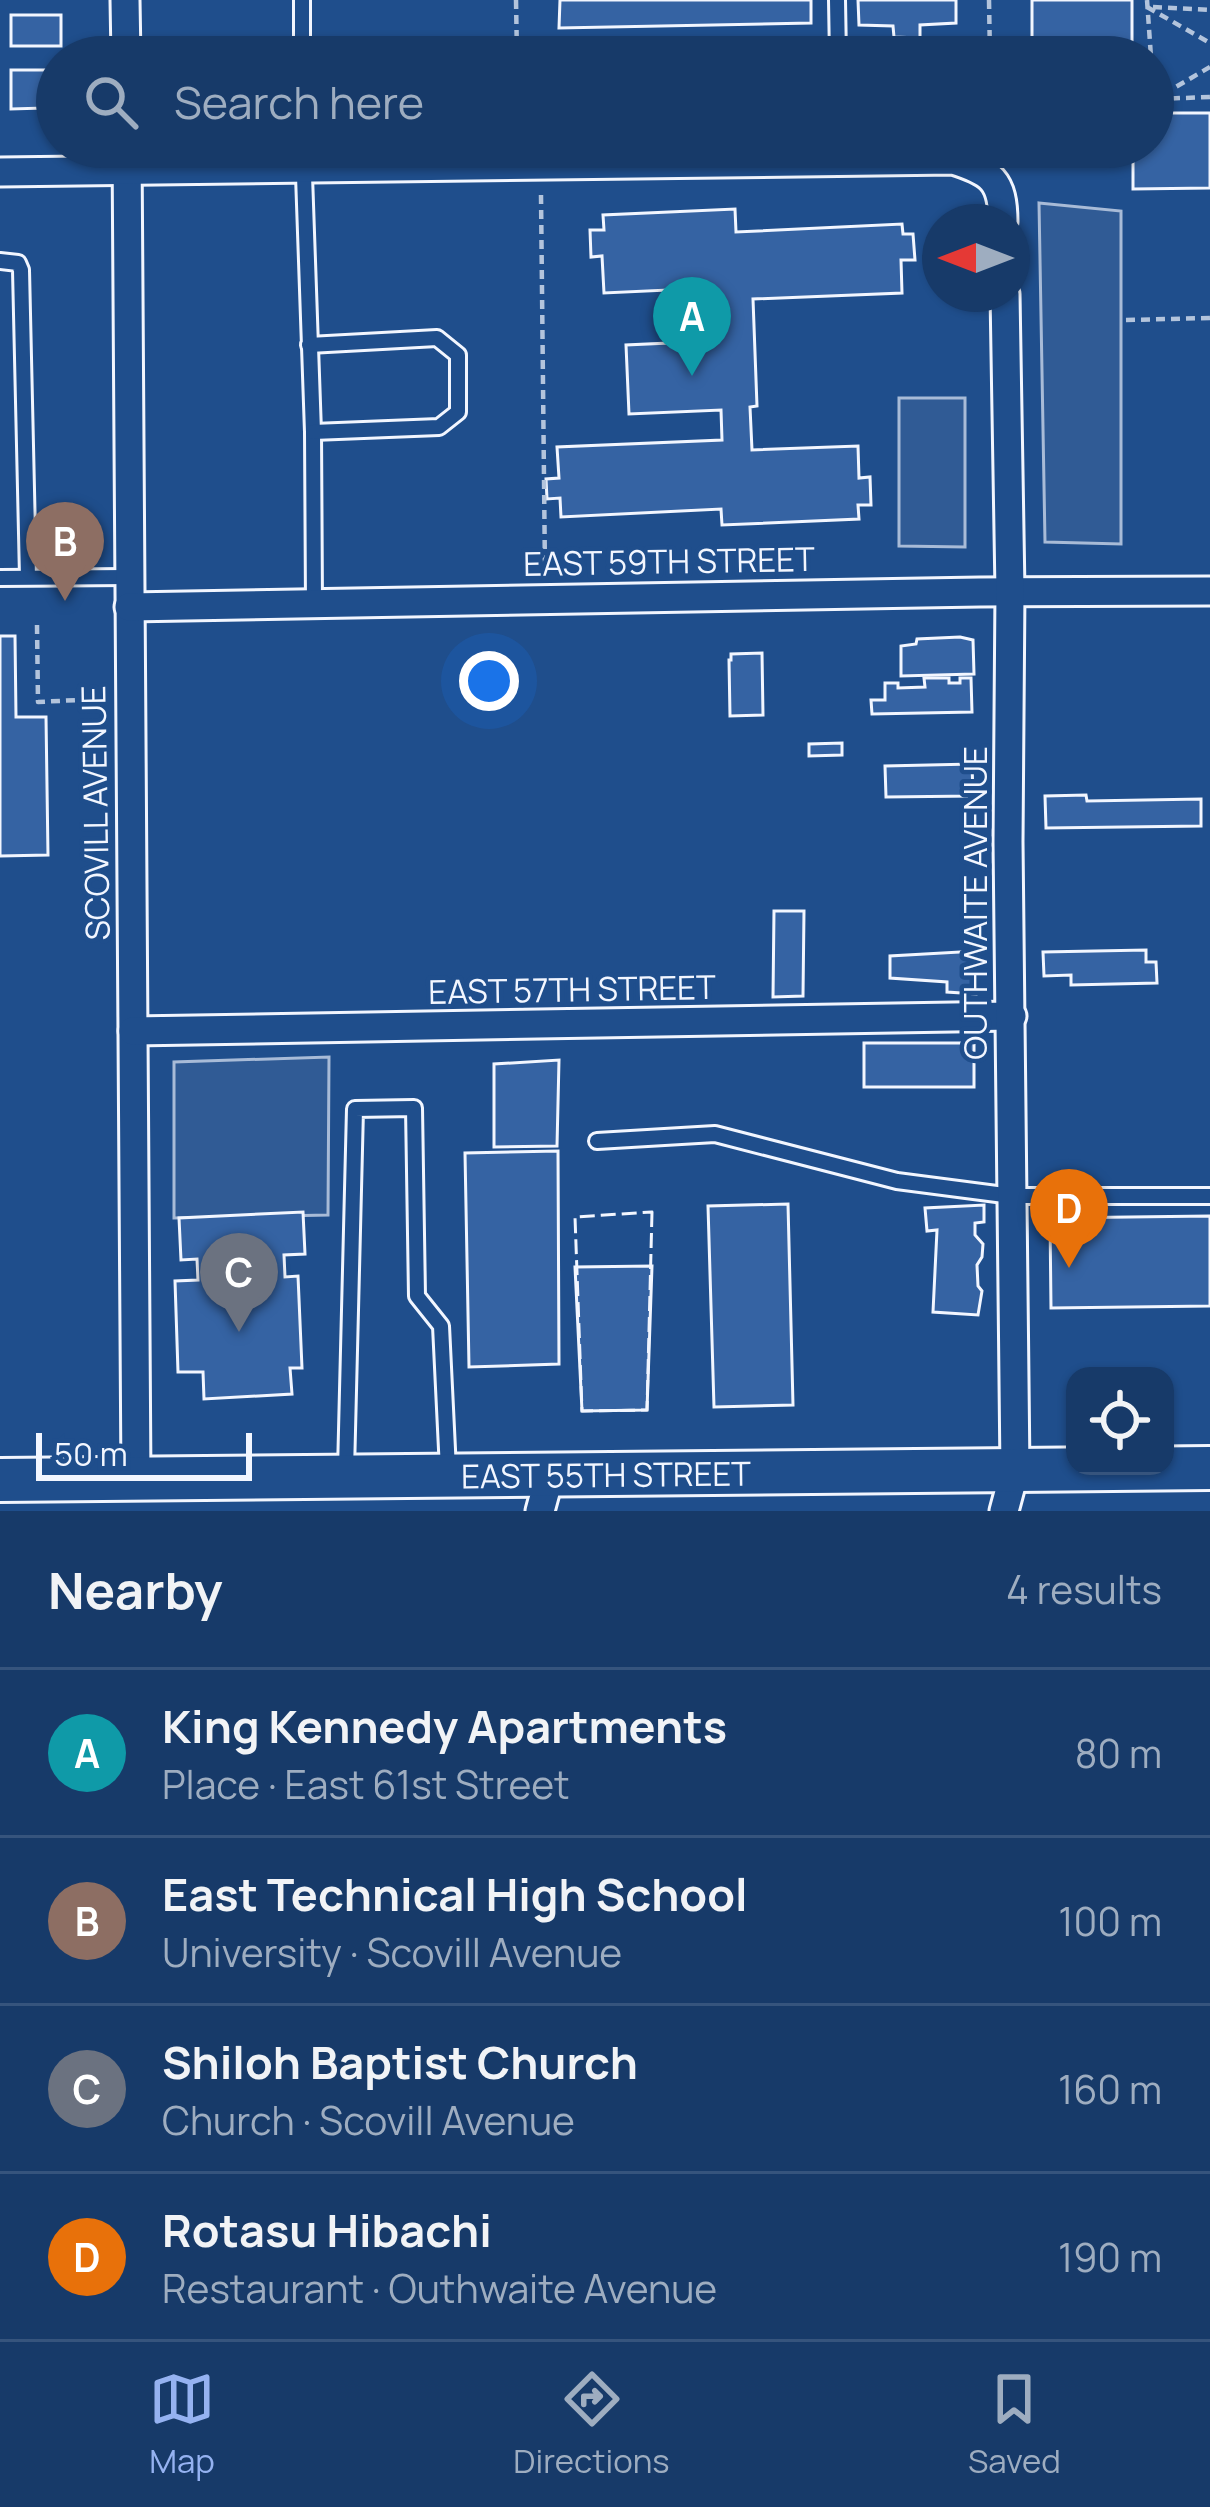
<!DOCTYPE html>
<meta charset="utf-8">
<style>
body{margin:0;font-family:Manrope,sans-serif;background:#244571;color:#f1f3f6}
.controls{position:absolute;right:36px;bottom:36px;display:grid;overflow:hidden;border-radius:24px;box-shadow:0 3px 9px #0004}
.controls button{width:108px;height:108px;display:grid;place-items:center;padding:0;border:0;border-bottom:3px solid #36547d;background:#173a69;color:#f1f3f6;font:60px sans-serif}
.compass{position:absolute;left:922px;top:204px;width:108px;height:108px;border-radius:50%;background:#173a69;box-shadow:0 3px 9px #0004;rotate:270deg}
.scale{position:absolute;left:36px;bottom:30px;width:216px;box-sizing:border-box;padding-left:12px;border:6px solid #f2f6ff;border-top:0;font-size:33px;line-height:42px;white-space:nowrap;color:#f2f6ff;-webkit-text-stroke:9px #1f4e8c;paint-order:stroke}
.you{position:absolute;left:489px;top:681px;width:42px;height:42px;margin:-30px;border:9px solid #fff;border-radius:50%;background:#1a73e8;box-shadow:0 0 0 18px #1a73e833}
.badge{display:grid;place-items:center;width:78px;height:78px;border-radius:50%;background:#95b2f1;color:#fff;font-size:39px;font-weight:700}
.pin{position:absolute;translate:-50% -99px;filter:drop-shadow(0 3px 6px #0008)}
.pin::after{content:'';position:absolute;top:63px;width:42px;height:36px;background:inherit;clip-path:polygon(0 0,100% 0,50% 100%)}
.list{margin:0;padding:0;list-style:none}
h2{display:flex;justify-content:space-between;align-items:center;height:156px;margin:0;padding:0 48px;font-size:51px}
h2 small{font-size:39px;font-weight:400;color:#9eadc0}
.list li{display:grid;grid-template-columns:78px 1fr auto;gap:36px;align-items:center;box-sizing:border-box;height:168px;padding:0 48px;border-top:3px solid #36547d}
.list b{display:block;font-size:45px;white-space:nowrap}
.list p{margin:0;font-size:39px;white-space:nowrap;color:#9eadc0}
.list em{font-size:39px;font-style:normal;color:#9eadc0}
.icon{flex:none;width:66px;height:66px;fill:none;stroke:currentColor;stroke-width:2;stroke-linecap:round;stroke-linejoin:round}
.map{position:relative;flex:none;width:1210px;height:1511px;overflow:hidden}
.search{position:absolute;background:#173a69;box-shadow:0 3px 9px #0004;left:36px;right:36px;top:36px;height:132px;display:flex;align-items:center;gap:30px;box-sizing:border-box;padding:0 42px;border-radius:66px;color:#9eadc0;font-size:45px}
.sheet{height:828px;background:#173a69}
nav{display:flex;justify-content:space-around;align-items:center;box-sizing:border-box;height:168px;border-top:3px solid #36547d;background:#173a69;font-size:33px;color:#9eadc0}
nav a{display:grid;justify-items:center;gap:6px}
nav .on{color:#95b2f1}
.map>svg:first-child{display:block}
.built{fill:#305b95;stroke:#a8bbd7;stroke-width:3}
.building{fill:#3563a3;stroke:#f2f6ff;stroke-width:3}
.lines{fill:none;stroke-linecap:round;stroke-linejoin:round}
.lane-casing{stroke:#f2f6ff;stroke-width:20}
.street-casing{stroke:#f2f6ff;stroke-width:33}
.primary-casing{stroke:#f2f6ff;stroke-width:48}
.path{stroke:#b3c4dc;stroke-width:4.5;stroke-dasharray:9 6;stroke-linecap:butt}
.lane{stroke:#1f4e8c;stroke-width:14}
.street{stroke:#1f4e8c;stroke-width:27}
.primary{stroke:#1f4e8c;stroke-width:42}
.fence{stroke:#f2f6ff;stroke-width:3;stroke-dasharray:15 6;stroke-linecap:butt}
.labels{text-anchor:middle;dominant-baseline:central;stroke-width:9;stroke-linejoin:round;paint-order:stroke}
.street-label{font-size:33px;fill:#f2f6ff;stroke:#1f4e8c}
</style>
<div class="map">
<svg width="1210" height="1511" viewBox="0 0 1210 1511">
<rect width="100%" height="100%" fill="#1f4e8c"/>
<g class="built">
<rect x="565" y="42" width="246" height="15"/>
<polygon points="1039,203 1121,211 1121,544 1045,542"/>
<polygon points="899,398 965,398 965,547 899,546"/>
<polygon points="329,1057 328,1215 174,1218 174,1062"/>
</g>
<g class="building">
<polygon points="560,0 811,0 811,23 559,28"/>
<polygon points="858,0 956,0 956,23 920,25 920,38 894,37 893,26 859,25"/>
<polygon points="1032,0 1132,0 1132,44 1032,45"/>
<rect x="11" y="15" width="50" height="31"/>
<polygon points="11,70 57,70 57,115 44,116 44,108 11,109"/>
<polygon points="1153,113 1210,113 1210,188 1133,189 1133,147 1153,147"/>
<polygon points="735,209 736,232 902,224 903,234 913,234 915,260 901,260 902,293 753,299 757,406 750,407 752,450 858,446 859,478 870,477 871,505 858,505 859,519 722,525 721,509 561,517 560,498 547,499 546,479 559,478 557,447 722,440 721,410 629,414 626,345 713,341 711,288 604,293 602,256 591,257 590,230 604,230 603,215"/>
<polygon points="0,636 15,636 16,717 46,717 48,855 0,856"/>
<polygon points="960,637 973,640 974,674 901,676 901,646 916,644 917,639"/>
<polygon points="762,653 763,715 730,716 729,660 731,660 731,654"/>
<polygon points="924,678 949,678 949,683 960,683 960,678 971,678 972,712 872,714 871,700 885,700 885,683 898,683 898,688 925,687"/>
<polygon points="842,743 842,755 809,756 809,744"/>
<polygon points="972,764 973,796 886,797 885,766"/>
<polygon points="1086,795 1087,801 1201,799 1201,826 1046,828 1045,796"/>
<polygon points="774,911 804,911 803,996 773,997"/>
<polygon points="1146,950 1146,962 1156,962 1157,983 1071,985 1071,975 1044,976 1043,952"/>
<polygon points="977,951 976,994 947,992 947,982 890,978 890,956"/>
<rect x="864" y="1043" width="110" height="44"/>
<polygon points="559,1060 557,1146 494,1147 494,1064"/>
<polygon points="558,1151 559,1364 469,1367 465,1153"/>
<polygon points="788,1204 793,1405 714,1407 708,1206"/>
<polygon points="984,1205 984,1222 975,1223 975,1235 983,1244 982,1257 977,1265 978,1286 982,1291 978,1315 933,1312 937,1230 927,1231 925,1208"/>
<polygon points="303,1212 305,1254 284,1255 285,1277 298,1276 302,1368 290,1368 292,1394 204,1399 203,1372 178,1372 175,1281 198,1280 197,1259 181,1260 179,1218"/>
<polygon points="1210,1216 1210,1306 1051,1308 1050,1218"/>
<polygon points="652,1266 647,1410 582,1411 575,1267"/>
</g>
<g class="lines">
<g class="lane-casing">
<g id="lane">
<polyline points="302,0 302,57"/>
<polyline points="837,0 838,57"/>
<polyline points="303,147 313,432 314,604"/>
<polyline points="0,261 18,263 21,270 28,577"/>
<polyline points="309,345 437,338 458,355 458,412 439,427 313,432"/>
<polyline points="0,578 129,577"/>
<polyline points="597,1141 715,1134 897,1181 1012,1196 1210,1196"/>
<polyline points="346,1471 355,1109 414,1108 417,1296 441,1326 448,1470"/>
</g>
</g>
<g class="street-casing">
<g id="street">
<polyline points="125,0 126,57"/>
<polyline points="127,147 136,1479"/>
<path d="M 0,172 L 953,160 C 991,172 1003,180 1003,222"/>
<polyline points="129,607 980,592 1210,591"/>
<polyline points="133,1031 1012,1016"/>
<polyline points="540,1511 550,1474"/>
<polyline points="1004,1511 1015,1470 1008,842 1010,591 1005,294"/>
</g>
</g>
<g class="primary-casing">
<g id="primary">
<path id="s1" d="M 0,1480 L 1210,1468"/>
</g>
</g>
<g class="path">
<polyline points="516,0 517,57"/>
<polyline points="989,0 990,57"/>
<polyline points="1147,0 1151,57"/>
<polyline points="1147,7 1210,43"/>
<polyline points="1153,7 1210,10"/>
<polyline points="1153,79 1155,99 1210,67"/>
<polyline points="1156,99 1210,97"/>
<polyline points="541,195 545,573"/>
<polyline points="1126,320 1210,318"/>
<polyline points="37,625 38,702 98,699"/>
</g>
<use href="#lane" class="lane"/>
<use href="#street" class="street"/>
<use href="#primary" class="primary"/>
<polygon class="fence" points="652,1212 647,1410 582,1411 575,1217"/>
</g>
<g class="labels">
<g class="street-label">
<text transform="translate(669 561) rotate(-1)">EAST 59TH STREET</text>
<text transform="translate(95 813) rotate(-91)">SCOVILL AVENUE</text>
<text transform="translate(974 903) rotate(-90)">OUTHWAITE AVENUE</text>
<text transform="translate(572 989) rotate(-1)">EAST 57TH STREET</text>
<text stroke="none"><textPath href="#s1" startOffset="606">EAST 55TH STREET</textPath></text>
</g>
</g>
</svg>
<div class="controls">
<button><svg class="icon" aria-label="locate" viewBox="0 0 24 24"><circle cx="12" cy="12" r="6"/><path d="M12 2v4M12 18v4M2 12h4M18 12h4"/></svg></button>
</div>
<svg class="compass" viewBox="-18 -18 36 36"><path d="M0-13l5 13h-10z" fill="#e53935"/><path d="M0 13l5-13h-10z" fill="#9eadc0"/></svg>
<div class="scale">50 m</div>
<div class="you"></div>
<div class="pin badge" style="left:692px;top:376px;background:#0f9aa8">A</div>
<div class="pin badge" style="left:65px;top:601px;background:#8d6e63">B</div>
<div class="pin badge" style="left:239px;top:1332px;background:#6b7280">C</div>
<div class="pin badge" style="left:1069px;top:1268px;background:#e8710a">D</div>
<div class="search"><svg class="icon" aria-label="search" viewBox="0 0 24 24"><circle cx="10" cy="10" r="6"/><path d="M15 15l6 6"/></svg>Search here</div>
</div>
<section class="sheet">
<h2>Nearby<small>4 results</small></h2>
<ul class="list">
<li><span class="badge" style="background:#0f9aa8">A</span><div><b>King Kennedy Apartments</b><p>Place · East 61st Street</p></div><em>80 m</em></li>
<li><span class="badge" style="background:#8d6e63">B</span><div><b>East Technical High School</b><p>University · Scovill Avenue</p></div><em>100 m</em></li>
<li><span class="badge" style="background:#6b7280">C</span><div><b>Shiloh Baptist Church</b><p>Church · Scovill Avenue</p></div><em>160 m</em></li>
<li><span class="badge" style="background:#e8710a">D</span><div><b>Rotasu Hibachi</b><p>Restaurant · Outhwaite Avenue</p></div><em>190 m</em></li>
</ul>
</section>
<nav>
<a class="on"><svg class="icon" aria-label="map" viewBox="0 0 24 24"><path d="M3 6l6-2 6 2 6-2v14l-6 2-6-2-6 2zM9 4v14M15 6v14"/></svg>Map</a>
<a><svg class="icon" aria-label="directions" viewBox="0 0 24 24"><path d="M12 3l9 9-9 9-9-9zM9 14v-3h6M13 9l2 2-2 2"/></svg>Directions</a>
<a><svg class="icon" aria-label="saved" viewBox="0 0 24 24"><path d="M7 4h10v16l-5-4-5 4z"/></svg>Saved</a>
</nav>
